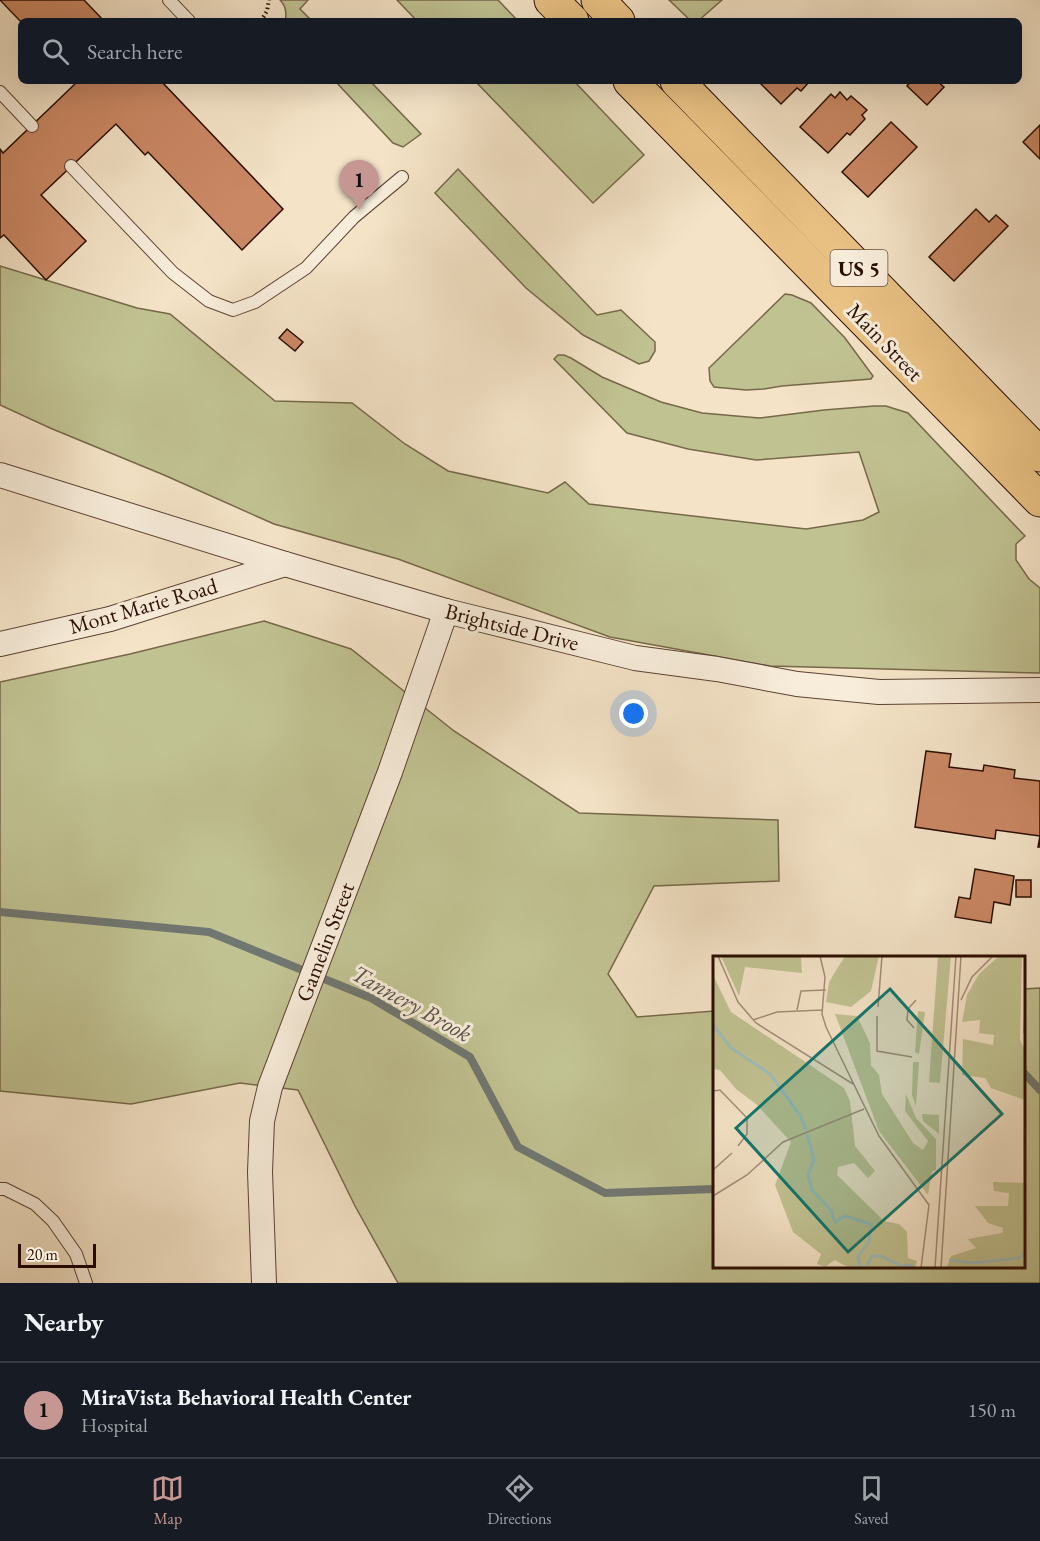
<!DOCTYPE html>
<style>
body{margin:0;font-family:"EB Garamond",serif;background:#242831;color:#f1f3f6}
.scale{position:absolute;left:18px;bottom:15px;width:78px;box-sizing:border-box;padding-left:6px;border:3px solid #2a0d00;border-top:0;font-size:16px;line-height:21px;white-space:nowrap;color:#2a0d00;-webkit-text-stroke:4px #f8eddb;paint-order:stroke}
.you{position:absolute;left:634px;top:714px;width:21px;height:21px;margin:-15px;border:4px solid #fff;border-radius:50%;background:#1a73e8;box-shadow:0 0 0 9px #1a73e833}
.badge{display:grid;place-items:center;width:39px;height:39px;border-radius:50%;background:#c59692;color:#111;font-size:20px;font-weight:700}
.pin{position:absolute;translate:-50% -50px;filter:drop-shadow(0 2px 3px #0008)}
.pin::after{content:'';position:absolute;top:32px;width:21px;height:18px;background:inherit;clip-path:polygon(0 0,100% 0,50% 100%)}
.list{margin:0;padding:0;list-style:none}
h2{display:flex;justify-content:space-between;align-items:center;height:78px;margin:0;padding:0 24px;font-size:26px}
h2 small{font-size:20px;font-weight:400;color:#9ea1a6}
.list li{display:grid;grid-template-columns:39px 1fr auto;gap:18px;align-items:center;box-sizing:border-box;height:96px;padding:0 24px;border-top:2px solid #363941}
.list b{display:block;font-size:22px;white-space:nowrap}
.list p{margin:0;font-size:20px;white-space:nowrap;color:#9ea1a6}
.list em{font-size:20px;font-style:normal;color:#9ea1a6}
.icon{flex:none;width:33px;height:33px;fill:none;stroke:currentColor;stroke-width:2;stroke-linecap:round;stroke-linejoin:round}
.map{position:relative;flex:none;width:1040px;height:1283px;overflow:hidden}
.search{position:absolute;background:#171b24;box-shadow:0 6px 24px #0002;left:18px;right:18px;top:18px;height:66px;display:flex;align-items:center;gap:15px;box-sizing:border-box;padding:0 21px;border-radius:9px;color:#9ea1a6;font-size:22px}
.sheet{height:174px;background:#171b24}
nav{display:flex;justify-content:space-around;align-items:center;box-sizing:border-box;height:84px;border-top:2px solid #363941;background:#171b24;font-size:16px;color:#9ea1a6}
nav a{display:grid;justify-items:center;gap:3px}
nav .on{color:#c59692}
.map>svg:first-child{display:block}
.green{fill:#c1c292;stroke:#766849;stroke-width:1.5}
.lines{fill:none;stroke-linecap:round;stroke-linejoin:round}
.stream{stroke:#707771;stroke-width:8}
.building{fill:#ca8864;stroke:#2a0d00;stroke-width:1.5}
.lane-casing{stroke:#5c4232;stroke-width:14}
.street-casing{stroke:#5c4232;stroke-width:26}
.primary-casing{stroke:#2a0d00;stroke-width:35}
.path{stroke:#2a0d00;stroke-width:4;stroke-dasharray:1.5 3;stroke-linecap:butt}
.lane{stroke:#f8eddb;stroke-width:12}
.street{stroke:#f8eddb;stroke-width:24}
.primary{stroke:#eac284;stroke-width:33}
.labels{text-anchor:middle;dominant-baseline:central;stroke-width:6;stroke-linejoin:round;paint-order:stroke}
.shield{fill:#f8eddb;stroke:#685042;stroke-width:1.5}
.shield-label{font-size:21px;font-weight:bold;fill:#2a0d00}
.street-label{font-size:22px;fill:#2a0d00;stroke:#f8eddb}
.water-label{font-size:24px;font-style:italic;fill:#58534b;stroke:#f8eddb}
.inset-river{fill:none;stroke:#9ebdbc;stroke-width:3}
.inset-road{fill:none;stroke:#a38d77;stroke-width:1.5}
.view{fill:#0f766e;fill-opacity:0.15;stroke:#0f766e;stroke-width:3}
.inset-edge{fill:none;stroke:#2a0d00;stroke-width:3}
</style>
<div class="map">
<svg width="1040" height="1283" viewBox="0 0 1040 1283">
<rect width="100%" height="100%" fill="#f4e3c7"/>
<filter id="stains"><feTurbulence type="fractalNoise" baseFrequency=".00333" numOctaves="4"/><feColorMatrix values="0 0 0 0 .2 0 0 0 0 .09 0 0 0 0 .02 0 0 0 .5 -.17"/></filter>
<radialGradient id="worn" r=".72"><stop offset=".6" stop-color="#630" stop-opacity="0"/><stop offset="1" stop-color="#630" stop-opacity=".3"/></radialGradient>
<g class="green">
<path d="M 280,0 L 308,0 L 300,9 L 312,21 L 285,21 C 287,13 286,6 280,0 Z"/>
<polygon points="397,0 498,0 518,21 417,21"/>
<polygon points="669,0 722,0 698,21 691,21"/>
<polygon points="335,81 370,81 421,134 403,147 393,143"/>
<polygon points="475,81 574,81 644,155 593,203"/>
<polygon points="458,169 597,315 621,310 655,342 655,351 649,361 639,364 583,335 526,288 435,193"/>
<polygon points="0,266 137,308 170,314 275,401 352,403 405,444 448,471 548,493 565,482 589,504 806,529 863,520 879,512 859,452 756,460 688,449 627,433 554,359 558,355 564,355 571,358 602,377 661,402 702,413 759,418 824,410 874,406 886,406 908,413 1025,536 1016,544 1016,560 1029,579 1040,588 1040,673 770,666 610,637 398,559 274,524 164,475 50,428 0,405"/>
<polygon points="785,294 792,295 811,303 845,338 873,376 871,379 782,386 764,389 746,390 714,387 710,381 709,368"/>
<polygon points="264,621 351,649 454,731 579,813 778,820 779,881 654,886 608,974 637,1017 714,1011 714,1266 1024,1266 1024,989 1040,988 1040,1283 398,1283 355,1206 298,1090 240,1083 131,1104 0,1091 0,682 130,654"/>
</g>
<g class="lines">
<g class="stream">
<polyline points="0,912 209,932 371,998 470,1057 518,1147 605,1193 714,1189"/>
<polyline points="1024,1073 1040,1090"/>
</g>
</g>
<g class="building">
<polygon points="0,0 84,0 104,21 21,21 21,22"/>
<polygon points="76,81 161,81 283,209 242,250 148,152 145,155 116,124 41,195 86,241 46,280 4,235 0,238 0,149 3,153 77,82"/>
<polygon points="760,81 810,81 801,91 797,88 781,104 759,82"/>
<polygon points="911,81 937,81 944,87 927,105 907,86"/>
<polygon points="840,92 847,100 851,96 867,110 862,115 865,119 850,135 847,133 828,153 800,127 831,94 835,98"/>
<polygon points="891,122 917,147 868,197 842,172"/>
<polygon points="1040,125 1040,159 1023,142"/>
<polygon points="976,209 989,222 996,215 1008,226 954,281 929,257"/>
<polygon points="287,329 303,342 295,351 279,338"/>
<polygon points="926,751 951,754 949,767 983,771 984,765 1015,770 1014,778 1040,781 1040,847 1038,847 1040,836 996,830 995,839 915,827"/>
<polygon points="975,869 1014,876 1010,905 994,902 991,923 955,917 959,897 970,899"/>
<rect x="1016" y="880" width="15" height="17"/>
</g>
<g class="lines">
<g class="lane-casing">
<g id="lane">
<polyline points="169,0 189,21"/>
<polyline points="0,92 32,126"/>
<polyline points="71,166 173,273 209,301 233,310 255,302 306,268 354,217 402,177"/>
<polyline points="0,1189 5,1189 35,1204 53,1221 76,1254 86,1283"/>
</g>
</g>
<g class="street-casing">
<g id="street">
<polyline points="0,475 285,564 446,611 635,658 717,669 797,684 879,692 1040,690"/>
<polyline points="0,644 110,619 285,564"/>
<polyline points="264,1283 260,1172 262,1121 270,1087 390,772 446,611"/>
</g>
</g>
<g class="primary-casing">
<g id="primary">
<polyline points="551,0 572,21"/>
<polyline points="598,0 618,21"/>
<polyline points="630,81 1040,500"/>
<polyline points="677,81 1040,455"/>
</g>
</g>
<polyline class="path" points="261,21 267,11 269,0"/>
<use href="#lane" class="lane"/>
<use href="#street" class="street"/>
<use href="#primary" class="primary"/>
</g>
<g class="labels">
<rect class="shield" x="830.5" y="250" width="57" height="36" rx="4.5"/>
<g class="shield-label">
<text x="859" y="268">US 5</text>
</g>
<g class="street-label">
<text transform="translate(885 342) rotate(46)">Main Street</text>
<text transform="translate(143 606) rotate(-16)">Mont Marie Road</text>
<text transform="translate(512 627) rotate(14)">Brightside Drive</text>
<text transform="translate(325 942) rotate(-69)">Gamelin Street</text>
</g>
<g class="water-label">
<text transform="translate(412 1003) rotate(29)">Tannery Brook</text>
</g>
</g>
<g transform="translate(713 956)">
<rect width="312" height="312" fill="#f4e3c7"/>
<path d="M 8,0 L 85,0 L 88,2 L 89,17 L 32,11 L 26,40 ZM 132,0 L 166,0 L 158,35 L 138,51 L 113,46 L 116,26 ZM 225,0 L 238,0 L 227,127 L 216,126 ZM 286,0 L 309,0 L 307,84 L 312,94 L 312,144 L 278,132 L 272,122 L 249,119 L 250,83 L 280,89 L 281,79 L 266,77 L 267,64 L 249,66 L 254,39 L 266,18 ZM 0,19 L 18,56 L 131,132 L 137,145 L 142,190 L 162,215 L 155,222 L 141,207 L 125,211 L 124,219 L 171,265 L 186,268 L 194,276 L 195,302 L 204,305 L 202,312 L 136,312 L 122,304 L 112,311 L 104,308 L 108,298 L 80,276 L 62,229 L 78,186 L 43,148 L 23,133 L 7,114 L 0,113 ZM 205,55 L 212,56 L 206,98 L 202,96 ZM 122,58 L 144,60 L 157,87 L 158,109 L 166,119 L 169,138 L 200,187 L 210,194 L 215,185 L 192,155 L 193,138 L 203,162 L 223,183 L 223,214 L 219,215 L 215,239 L 166,175 ZM 200,106 L 206,106 L 203,150 L 199,139 ZM 209,158 L 226,159 L 226,178 L 210,165 ZM 280,226 L 312,227 L 312,312 L 234,311 L 238,300 L 263,292 L 255,283 L 289,277 L 290,272 L 275,267 L 262,250 L 295,250 L 296,237 L 281,235 Z" fill="#c1c292"/>
<path class="inset-river" d="M 0,69 L 18,92 L 57,118 L 87,159 L 93,174M 94,178 L 101,204 L 95,219 L 99,234 L 118,254 L 122,266 L 132,260 L 158,268 L 156,286 L 145,300 L 147,312M 236,304 L 261,307 L 306,302 L 312,297M 153,312 L 159,300 L 168,300 L 189,310 L 200,309"/>
<path class="inset-road" d="M 5,0 L 25,46 L 43,67 L 140,128M 107,0 L 112,21 L 109,58 L 113,71 L 166,180 L 216,249 L 208,312M 248,44 L 259,21 L 280,0M 165,51 L 169,0M 84,54 L 88,35 L 113,34M 164,60 L 164,95 L 199,101M 40,64 L 64,56 L 109,54M 201,72 L 194,64 L 195,53 L 203,44M 311,77 L 312,57M 0,135 L 7,134 L 34,162 L 34,178 L 25,190M 0,214 L 19,197M 0,240 L 34,219 L 70,186 L 151,153M 222,312 L 243,0M 228,312 L 248,0"/>
<path class="view" d="M 177,33 L 289,158 L 135,296 L 23,172 Z"/>
<rect width="312" height="312" class="inset-edge"/>
</g>
<rect width="100%" height="100%" filter="url(#stains)"/>
<rect width="100%" height="100%" fill="url(#worn)"/>
</svg>
<div class="scale">20 m</div>
<div class="you"></div>
<div class="pin badge" style="left:359px;top:210px">1</div>
<div class="search"><svg class="icon" aria-label="search" viewBox="0 0 24 24"><circle cx="10" cy="10" r="6"/><path d="M15 15l6 6"/></svg>Search here</div>
</div>
<section class="sheet">
<h2>Nearby<small></small></h2>
<ul class="list">
<li><span class="badge">1</span><div><b>MiraVista Behavioral Health Center</b><p>Hospital</p></div><em>150 m</em></li>
</ul>
</section>
<nav>
<a class="on"><svg class="icon" aria-label="map" viewBox="0 0 24 24"><path d="M3 6l6-2 6 2 6-2v14l-6 2-6-2-6 2zM9 4v14M15 6v14"/></svg>Map</a>
<a><svg class="icon" aria-label="directions" viewBox="0 0 24 24"><path d="M12 3l9 9-9 9-9-9zM9 14v-3h6M13 9l2 2-2 2"/></svg>Directions</a>
<a><svg class="icon" aria-label="saved" viewBox="0 0 24 24"><path d="M7 4h10v16l-5-4-5 4z"/></svg>Saved</a>
</nav>
